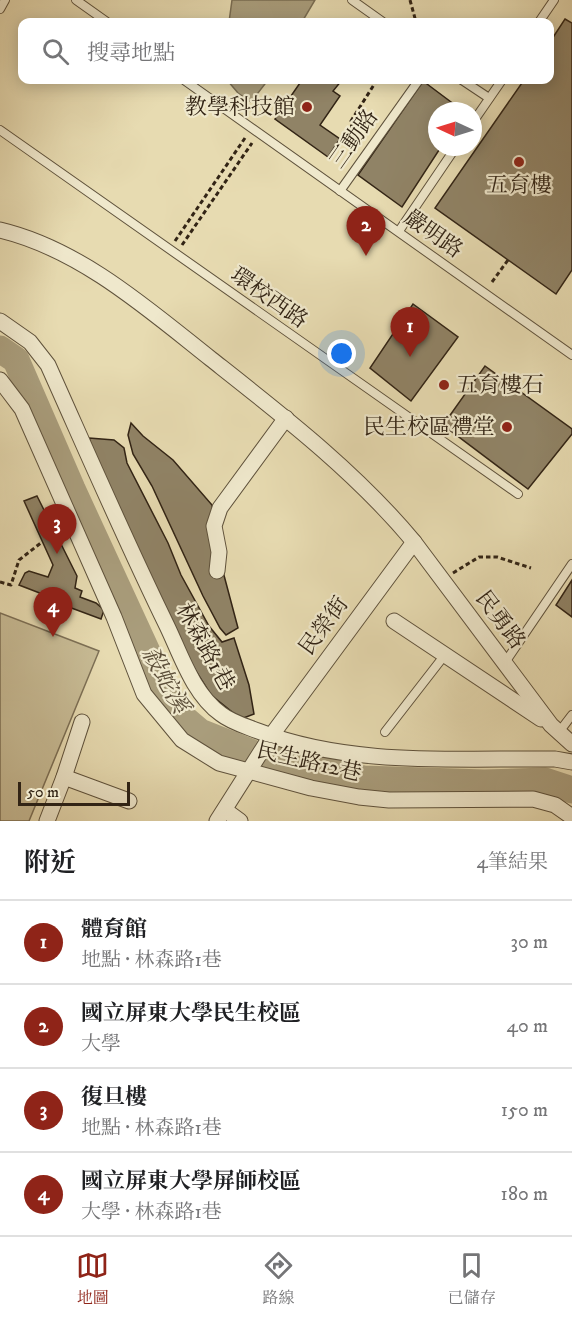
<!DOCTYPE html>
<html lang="zh-TW">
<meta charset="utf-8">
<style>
body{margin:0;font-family:"IM FELL DW Pica","Noto Serif TC",serif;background:#f6f6f6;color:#202124}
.compass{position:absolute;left:428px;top:102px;width:54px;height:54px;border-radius:50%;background:#fff;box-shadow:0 3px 15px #0003;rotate:274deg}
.scale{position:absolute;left:18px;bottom:15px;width:112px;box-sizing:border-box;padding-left:6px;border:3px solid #322415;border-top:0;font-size:16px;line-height:21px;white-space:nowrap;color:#322415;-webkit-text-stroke:4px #efe8cc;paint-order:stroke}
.you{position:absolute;left:342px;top:354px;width:21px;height:21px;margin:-15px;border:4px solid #fff;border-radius:50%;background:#1a73e8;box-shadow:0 0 0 9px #1a73e833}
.badge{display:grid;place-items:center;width:39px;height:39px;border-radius:50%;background:#8f2418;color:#fff;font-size:20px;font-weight:700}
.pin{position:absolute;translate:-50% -50px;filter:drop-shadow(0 2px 3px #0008)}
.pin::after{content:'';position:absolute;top:32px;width:21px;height:18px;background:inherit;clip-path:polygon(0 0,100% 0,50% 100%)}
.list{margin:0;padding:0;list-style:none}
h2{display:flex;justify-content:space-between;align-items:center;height:78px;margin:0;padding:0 24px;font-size:26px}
h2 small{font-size:20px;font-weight:400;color:#757577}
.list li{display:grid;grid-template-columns:39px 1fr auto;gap:18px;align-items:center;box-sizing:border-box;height:84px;padding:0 24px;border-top:2px solid #e0e0e0}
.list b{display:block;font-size:22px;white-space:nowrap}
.list p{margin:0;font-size:20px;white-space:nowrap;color:#757577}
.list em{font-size:20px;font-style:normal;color:#757577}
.icon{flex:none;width:33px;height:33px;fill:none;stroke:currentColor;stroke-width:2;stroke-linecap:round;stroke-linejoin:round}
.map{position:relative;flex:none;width:572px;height:821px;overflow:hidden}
.search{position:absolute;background:#fff;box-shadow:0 3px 15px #0003;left:18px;right:18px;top:18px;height:66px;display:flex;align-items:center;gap:15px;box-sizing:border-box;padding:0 21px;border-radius:12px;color:#757577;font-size:22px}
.sheet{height:414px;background:#fff}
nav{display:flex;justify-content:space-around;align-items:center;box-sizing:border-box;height:84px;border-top:2px solid #e0e0e0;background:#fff;font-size:16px;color:#757577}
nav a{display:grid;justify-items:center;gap:3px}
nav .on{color:#8f2418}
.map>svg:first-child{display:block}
.green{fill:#c8bc96;stroke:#7d7056;stroke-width:1.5}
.water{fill:#a99d7c;stroke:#796d53;stroke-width:1.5}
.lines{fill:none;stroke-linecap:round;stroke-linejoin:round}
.river{stroke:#a99d7c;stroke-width:27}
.building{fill:#908366;stroke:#322415;stroke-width:1.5}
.lane-casing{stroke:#5f523c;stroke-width:10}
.street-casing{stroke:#5f523c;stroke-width:17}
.path{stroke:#322415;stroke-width:3;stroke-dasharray:4.5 3;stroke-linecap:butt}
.lane{stroke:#efe8cc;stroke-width:8}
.street{stroke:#efe8cc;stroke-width:15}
.poi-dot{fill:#8f2418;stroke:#efe8cc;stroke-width:2}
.labels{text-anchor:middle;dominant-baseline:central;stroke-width:4.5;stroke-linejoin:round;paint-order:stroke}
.poi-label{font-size:22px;fill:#322415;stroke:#efe8cc;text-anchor:end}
.street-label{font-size:22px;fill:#322415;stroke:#efe8cc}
.water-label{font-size:24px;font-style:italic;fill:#5c4e39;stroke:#efe8cc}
</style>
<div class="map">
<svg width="572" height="821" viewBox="0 0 572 821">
<rect width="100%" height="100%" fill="#e7dbb1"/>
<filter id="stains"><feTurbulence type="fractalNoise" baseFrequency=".00333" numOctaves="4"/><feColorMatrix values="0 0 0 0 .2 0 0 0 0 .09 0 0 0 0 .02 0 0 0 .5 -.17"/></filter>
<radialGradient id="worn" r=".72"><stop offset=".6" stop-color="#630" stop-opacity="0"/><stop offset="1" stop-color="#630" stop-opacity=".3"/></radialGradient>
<polygon class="green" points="0,613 99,651 29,821 0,821"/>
<g class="water">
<polygon points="232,0 315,0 302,22 229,22"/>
<polygon points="227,80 268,80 251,102 238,93"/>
</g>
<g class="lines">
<polyline class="river" points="0,349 16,360 72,489 160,680 180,715 200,732 255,754 363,779 484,783 545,781 572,790"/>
</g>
<g class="building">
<polygon points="565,19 572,23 572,270 556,294 435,208 524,80 550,80 550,42"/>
<polygon points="302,80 342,80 333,91 340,96 320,125 340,139 328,157 275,119"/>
<polygon points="423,81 463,111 437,111 437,147 441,147 402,207 358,175"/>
<polygon points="413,304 458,337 411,401 370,368"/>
<polygon points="485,366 572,429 572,434 528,489 443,425"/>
<polygon points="131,423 143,436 173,460 212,505 221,564 238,628 226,635 220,628 203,596 152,486 133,454 128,435"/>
<polygon points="89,438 114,440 124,448 127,463 168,543 181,575 209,626 222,642 234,638 249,685 254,714 241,719 211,695 182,649 95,457"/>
<polygon points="37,496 77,576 75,588 82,591 80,597 96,603 104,610 101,619 58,603 62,591 53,588 50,597 19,585 25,573 29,571 48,577 53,565 24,501"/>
<polygon points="572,580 572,617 556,605"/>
</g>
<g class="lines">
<g class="lane-casing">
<g id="lane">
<polyline points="76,0 107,22"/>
<polyline points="352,0 383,22"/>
<polyline points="0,9 5,0"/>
<polyline points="539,22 554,0"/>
<polyline points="184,80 572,355"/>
<polyline points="462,80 489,98"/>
<polyline points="473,122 502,80"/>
<polyline points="0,130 518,494"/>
<polyline points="340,191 419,80"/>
<polyline points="399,231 456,147"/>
<polyline points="504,664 572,564"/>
<polyline points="385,732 444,656"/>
<polyline points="559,732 572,715"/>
</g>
</g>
<g class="street-casing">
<g id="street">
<path d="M 0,230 C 80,249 148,309 211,359 C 282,415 356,472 414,542 L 551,725 L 572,744"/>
<path d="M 0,321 L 30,342 L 48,365 C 87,452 125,540 167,626 C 181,655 193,694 221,714 C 231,722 245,726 258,731 C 351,767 456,758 555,759 L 572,762"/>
<polyline points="0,380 22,409 114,617 144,694 182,740 219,763 311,788 359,797 389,800 533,799 555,805 572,817"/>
<polyline points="217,571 219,552 214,526 220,508 286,418"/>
<polyline points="394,621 541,719"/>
<polyline points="64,777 129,801"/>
<polyline points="225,810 240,821"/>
<polyline points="47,821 64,777 82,722"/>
<polyline points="217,821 271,736 414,542"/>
</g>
</g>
<g class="path">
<polyline points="410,0 416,22"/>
<polyline points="364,138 352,129 351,121 377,80"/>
<polyline points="175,241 245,138"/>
<polyline points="182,245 252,143"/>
<polyline points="492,282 508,260"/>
<polyline points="453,573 479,557 497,557 531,568"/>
<polyline points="0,582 11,585 19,560 42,542"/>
</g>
<use href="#lane" class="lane"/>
<use href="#street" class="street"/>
</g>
<g class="poi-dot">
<circle cx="307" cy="107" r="6"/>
<circle cx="519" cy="162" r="6"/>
<circle cx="444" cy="385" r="6"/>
<circle cx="507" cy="427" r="6"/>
</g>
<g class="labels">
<g class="poi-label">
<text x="295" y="107">教學科技館</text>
<text x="519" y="185" text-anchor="middle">五育樓</text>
<text x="456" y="385" text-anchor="start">五育樓石</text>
<text x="495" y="427">民生校區禮堂</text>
</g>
<g class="street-label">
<text transform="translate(354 139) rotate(-55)">三動路</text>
<text transform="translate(433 234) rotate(35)">嚴明路</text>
<text transform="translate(269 298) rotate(35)">環校西路</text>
<text transform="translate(500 620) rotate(53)">民勇路</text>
<text transform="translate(324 626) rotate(-54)">民榮街</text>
<text transform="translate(205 647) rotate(61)">林森路1巷</text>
<text transform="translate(309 762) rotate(13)">民生路12巷</text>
</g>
<g class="water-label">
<text transform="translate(165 680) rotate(61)">殺蛇溪</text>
</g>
</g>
<rect width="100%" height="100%" filter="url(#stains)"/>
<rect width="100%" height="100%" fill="url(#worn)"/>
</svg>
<svg class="compass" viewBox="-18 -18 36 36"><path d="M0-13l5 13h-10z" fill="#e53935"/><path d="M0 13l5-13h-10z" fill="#757577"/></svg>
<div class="scale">50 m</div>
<div class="you"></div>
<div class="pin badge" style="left:410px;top:357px">1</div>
<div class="pin badge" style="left:366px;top:256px">2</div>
<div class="pin badge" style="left:57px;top:554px">3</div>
<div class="pin badge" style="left:53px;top:637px">4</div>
<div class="search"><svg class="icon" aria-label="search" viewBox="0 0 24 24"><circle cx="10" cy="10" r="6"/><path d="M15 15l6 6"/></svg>搜尋地點</div>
</div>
<section class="sheet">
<h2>附近<small>4筆結果</small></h2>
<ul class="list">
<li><span class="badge">1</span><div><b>體育館</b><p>地點 · 林森路1巷</p></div><em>30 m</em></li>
<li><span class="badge">2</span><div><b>國立屏東大學民生校區</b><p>大學</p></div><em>40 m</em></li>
<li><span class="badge">3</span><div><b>復旦樓</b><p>地點 · 林森路1巷</p></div><em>150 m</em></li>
<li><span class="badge">4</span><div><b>國立屏東大學屏師校區</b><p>大學 · 林森路1巷</p></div><em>180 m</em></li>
</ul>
</section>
<nav>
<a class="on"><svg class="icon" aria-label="map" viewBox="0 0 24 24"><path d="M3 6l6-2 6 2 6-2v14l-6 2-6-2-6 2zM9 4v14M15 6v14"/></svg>地圖</a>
<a><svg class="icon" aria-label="directions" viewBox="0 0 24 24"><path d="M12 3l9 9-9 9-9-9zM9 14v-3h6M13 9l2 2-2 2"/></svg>路線</a>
<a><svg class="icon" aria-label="saved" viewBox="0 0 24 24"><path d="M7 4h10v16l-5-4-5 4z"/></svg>已儲存</a>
</nav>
